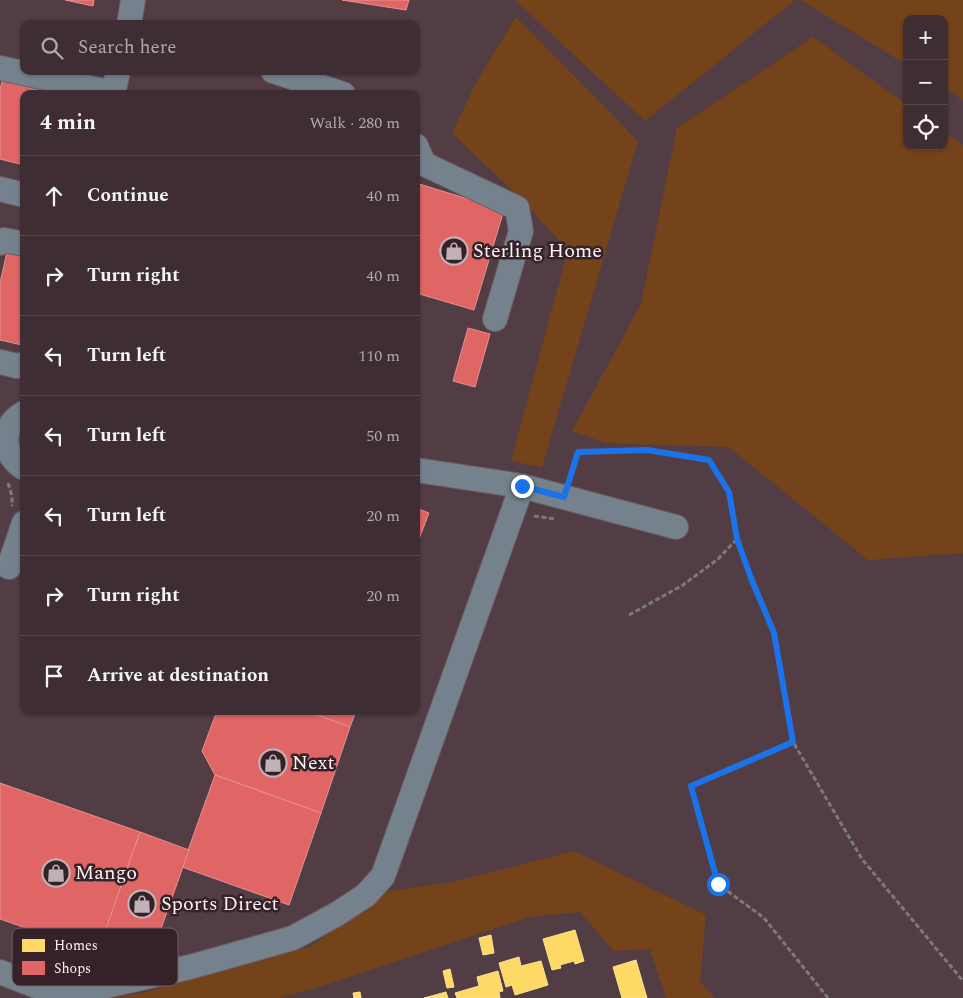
<!DOCTYPE html>
<meta charset="utf-8">
<style>
body{margin:0;font-family:Spectral,serif;background:#45363c;color:#f1f3f6}
.controls{position:absolute;right:15px;top:15px;display:grid;overflow:hidden;border-radius:10px;box-shadow:0 1px 4px #0004}
.controls button{width:45px;height:45px;display:grid;place-items:center;padding:0;border:0;border-bottom:1px solid #574a4f;background:#3e2e34;color:#f1f3f6;font:25px sans-serif}
.stop{position:absolute;width:15px;height:15px;margin:-11px;border:4px solid #1a73e8;border-radius:50%;background:#fff}
.stop.end{background:#1a73e8;border-color:#fff;box-shadow:0 1px 5px #0008}
.list{margin:0;padding:0;list-style:none}
h2{display:flex;justify-content:space-between;align-items:center;height:65px;margin:0;padding:0 20px;font-size:21px}
h2 small{font-size:16px;font-weight:400;color:#ada8ac}
.list li{display:grid;grid-template-columns:32px 1fr auto;gap:15px;align-items:center;box-sizing:border-box;height:80px;padding:0 20px;border-top:1px solid #574a4f}
.list b{display:block;font-size:19px;white-space:nowrap}
.list em{font-size:16px;font-style:normal;color:#ada8ac}
.icon{flex:none;width:28px;height:28px;fill:none;stroke:currentColor;stroke-width:2;stroke-linecap:round;stroke-linejoin:round}
.map{position:relative;flex:none;width:963px;height:998px;overflow:hidden}
.search{position:absolute;background:#3e2e34;box-shadow:0 1px 4px #0004;left:20px;top:20px;width:400px;height:55px;display:flex;align-items:center;gap:12px;box-sizing:border-box;padding:0 18px;border-radius:10px;color:#ada8ac;font-size:19px}
.panel{position:absolute;background:#3e2e34;box-shadow:0 1px 4px #0004;left:20px;top:90px;width:400px;height:625px;border-radius:10px}
.map>svg:first-child{display:block}
.green{fill:#754319}
.homes{fill:#ffd966;stroke:#fee091}
.shops{fill:#e06666;stroke:#e89091}
.lines{fill:none;stroke-linecap:round;stroke-linejoin:round}
.minor-casing{stroke:#6c5b62;stroke-width:26}
.path{stroke:#7a7981;stroke-width:3;stroke-dasharray:5 2.5;stroke-linecap:butt}
.minor{stroke:#75818c;stroke-width:24}
.route{stroke:#1a73e8;stroke-width:6}
.labels{text-anchor:middle;dominant-baseline:central;stroke-width:5;stroke-linejoin:round;paint-order:stroke}
.poi-label{font-size:20px;fill:#fcf1f4;stroke:#352228;text-anchor:start}
.key{fill:#352228;stroke:#716065;stroke-width:1}
.key-label{font-size:14px;fill:#fcf1f4}
</style>
<div class="map">
<svg width="963" height="998" viewBox="0 0 963 998">
<rect width="100%" height="100%" fill="#533d45"/>
<g class="green">
<polygon points="515,0 795,0 645,121"/>
<polygon points="801,0 963,0 963,100 944,88 944,19 907,19 907,65"/>
<polygon points="516,17 638,141 542,467 511,461 568,250 519,197 452,133 477,81"/>
<polygon points="813,37 907,105 907,146 944,146 944,132 963,145 963,553 868,560 729,447 606,443 572,431 641,304 677,128"/>
<polygon points="574,851 706,915 700,982 715,998 666,998 650,949 614,951 580,912 530,917 312,989 279,998 112,998 147,992 312,946 382,892 453,882"/>
</g>
<g class="homes">
<polygon points="575,930 584,961 575,964 574,961 560,965 561,968 552,970 543,939"/>
<polygon points="491,935 494,953 483,955 479,938"/>
<polygon points="519,957 521,966 541,961 548,985 515,995 512,985 506,987 499,963"/>
<polygon points="636,960 647,998 622,998 613,967"/>
<polygon points="450,969 454,987 447,988 443,971"/>
<polygon points="498,971 503,991 499,992 500,998 457,998 455,993 479,986 477,977"/>
<polygon points="360,992 361,998 354,998 353,993"/>
<polygon points="446,992 448,998 424,998"/>
</g>
<g class="shops">
<polygon points="65,0 94,0 93,6"/>
<polygon points="342,0 409,0 406,10"/>
<polygon points="2,81 56,94 24,94 24,165 0,159 0,89"/>
<polygon points="416,183 504,210 474,310 416,293"/>
<polygon points="7,252 24,256 24,339 22,345 0,340 0,283"/>
<polygon points="468,328 490,334 475,387 453,381"/>
<polygon points="416,508 429,513 416,547"/>
<polygon points="217,711 307,711 350,727 321,813 215,775 202,751"/>
<polygon points="307,711 356,711 350,727"/>
<polygon points="215,775 321,813 289,905 182,867"/>
<polygon points="0,783 140,832 98,953 0,919"/>
<polygon points="140,832 189,850 151,957 102,940"/>
</g>
<g class="lines">
<g class="minor-casing">
<g id="minor">
<polyline points="129,24 133,0"/>
<polyline points="0,68 113,93"/>
<polyline points="273,71 343,94"/>
<polyline points="113,94 118,71"/>
<polyline points="416,146 424,164 517,208 521,231 495,319"/>
<polyline points="0,189 24,195"/>
<polyline points="0,243 4,240 24,244"/>
<polyline points="0,362 17,366 24,364"/>
<path d="M 24,413 C 0,426 1,454 24,468"/>
<polyline points="416,470 522,486 676,527"/>
<polyline points="9,567 24,523"/>
<polyline points="0,972 62,996 190,967 293,938 337,914 366,895 383,876 522,486"/>
</g>
</g>
<g class="path">
<polyline points="570,477 578,452 647,451 709,460 729,492 735,533 751,578 774,633 793,742 862,859 963,981"/>
<polyline points="8,483 12,496 12,505 13,505"/>
<polyline points="534,516 555,519"/>
<polyline points="629,615 683,585 718,559 737,539"/>
<polyline points="793,742 691,786 718,884 764,918 828,998"/>
</g>
<use href="#minor" class="minor"/>
</g>
<g class="lines">
<polyline class="route" points="522,486 564,497 578,452 647,450 709,460 729,492 737,539 751,578 774,633 793,742 691,786 718,884"/>
</g>
<defs>
<g id="shop-ring" transform="scale(1.4375)"><circle r="9.5" fill="#352228" stroke="#c1b2b7" stroke-width="1.5"/><path d="M-5-2.5h2.3a2.7 3.5 0 0 1 5.4 0H5L5.5 6h-11ZM-1.5-2.5h3a1.5 2.3 0 0 0-3 0Z" fill="#c1b2b7"/></g>
</defs>
<g fill-rule="evenodd">
<use href="#shop-ring" x="454" y="251"/>
<use href="#shop-ring" x="273" y="763"/>
<use href="#shop-ring" x="56" y="873"/>
<use href="#shop-ring" x="142" y="904"/>
</g>
<g class="labels">
<g class="poi-label">
<text x="473" y="251">Sterling Home</text>
<text x="292" y="763">Next</text>
<text x="75" y="873">Mango</text>
<text x="161" y="904">Sports Direct</text>
</g>
</g>
<rect x="12" y="928" width="166" height="58" rx="8" class="key"/>
<rect x="22" y="939" width="23" height="13" fill="#ffd966"/>
<rect x="22" y="961" width="23" height="14" fill="#e06666"/>
<g class="key-label">
<text x="54" y="950">Homes</text>
<text x="54" y="973">Shops</text>
</g>
</svg>
<div class="controls">
<button>+</button>
<button>−</button>
<button><svg class="icon" aria-label="locate" viewBox="0 0 24 24"><circle cx="12" cy="12" r="6"/><path d="M12 2v4M12 18v4M2 12h4M18 12h4"/></svg></button>
</div>
<div class="stop" style="left:718px;top:884px"></div>
<div class="stop end" style="left:522px;top:486px"></div>
<div class="search"><svg class="icon" aria-label="search" viewBox="0 0 24 24"><circle cx="10" cy="10" r="6"/><path d="M15 15l6 6"/></svg>Search here</div>
<section class="panel">
<h2>4 min<small>Walk · 280 m</small></h2>
<ul class="list">
<li><svg class="icon" aria-label="ahead" viewBox="0 0 24 24"><path d="M12 20V5M6 11l6-6 6 6"/></svg><div><b>Continue</b></div><em>40 m</em></li>
<li><svg class="icon" aria-label="right" viewBox="0 0 24 24"><path d="M7 20v-9h11M14 6l5 5-5 5"/></svg><div><b>Turn right</b></div><em>40 m</em></li>
<li><svg class="icon" aria-label="left" viewBox="0 0 24 24"><path d="M17 20v-9H6M10 6l-5 5 5 5"/></svg><div><b>Turn left</b></div><em>110 m</em></li>
<li><svg class="icon" aria-label="left" viewBox="0 0 24 24"><path d="M17 20v-9H6M10 6l-5 5 5 5"/></svg><div><b>Turn left</b></div><em>50 m</em></li>
<li><svg class="icon" aria-label="left" viewBox="0 0 24 24"><path d="M17 20v-9H6M10 6l-5 5 5 5"/></svg><div><b>Turn left</b></div><em>20 m</em></li>
<li><svg class="icon" aria-label="right" viewBox="0 0 24 24"><path d="M7 20v-9h11M14 6l5 5-5 5"/></svg><div><b>Turn right</b></div><em>20 m</em></li>
<li><svg class="icon" aria-label="arrive" viewBox="0 0 24 24"><path d="M6 21V4h12l-3 4 3 4H6"/></svg><div><b>Arrive at destination</b></div></li>
</ul>
</section>
</div>
